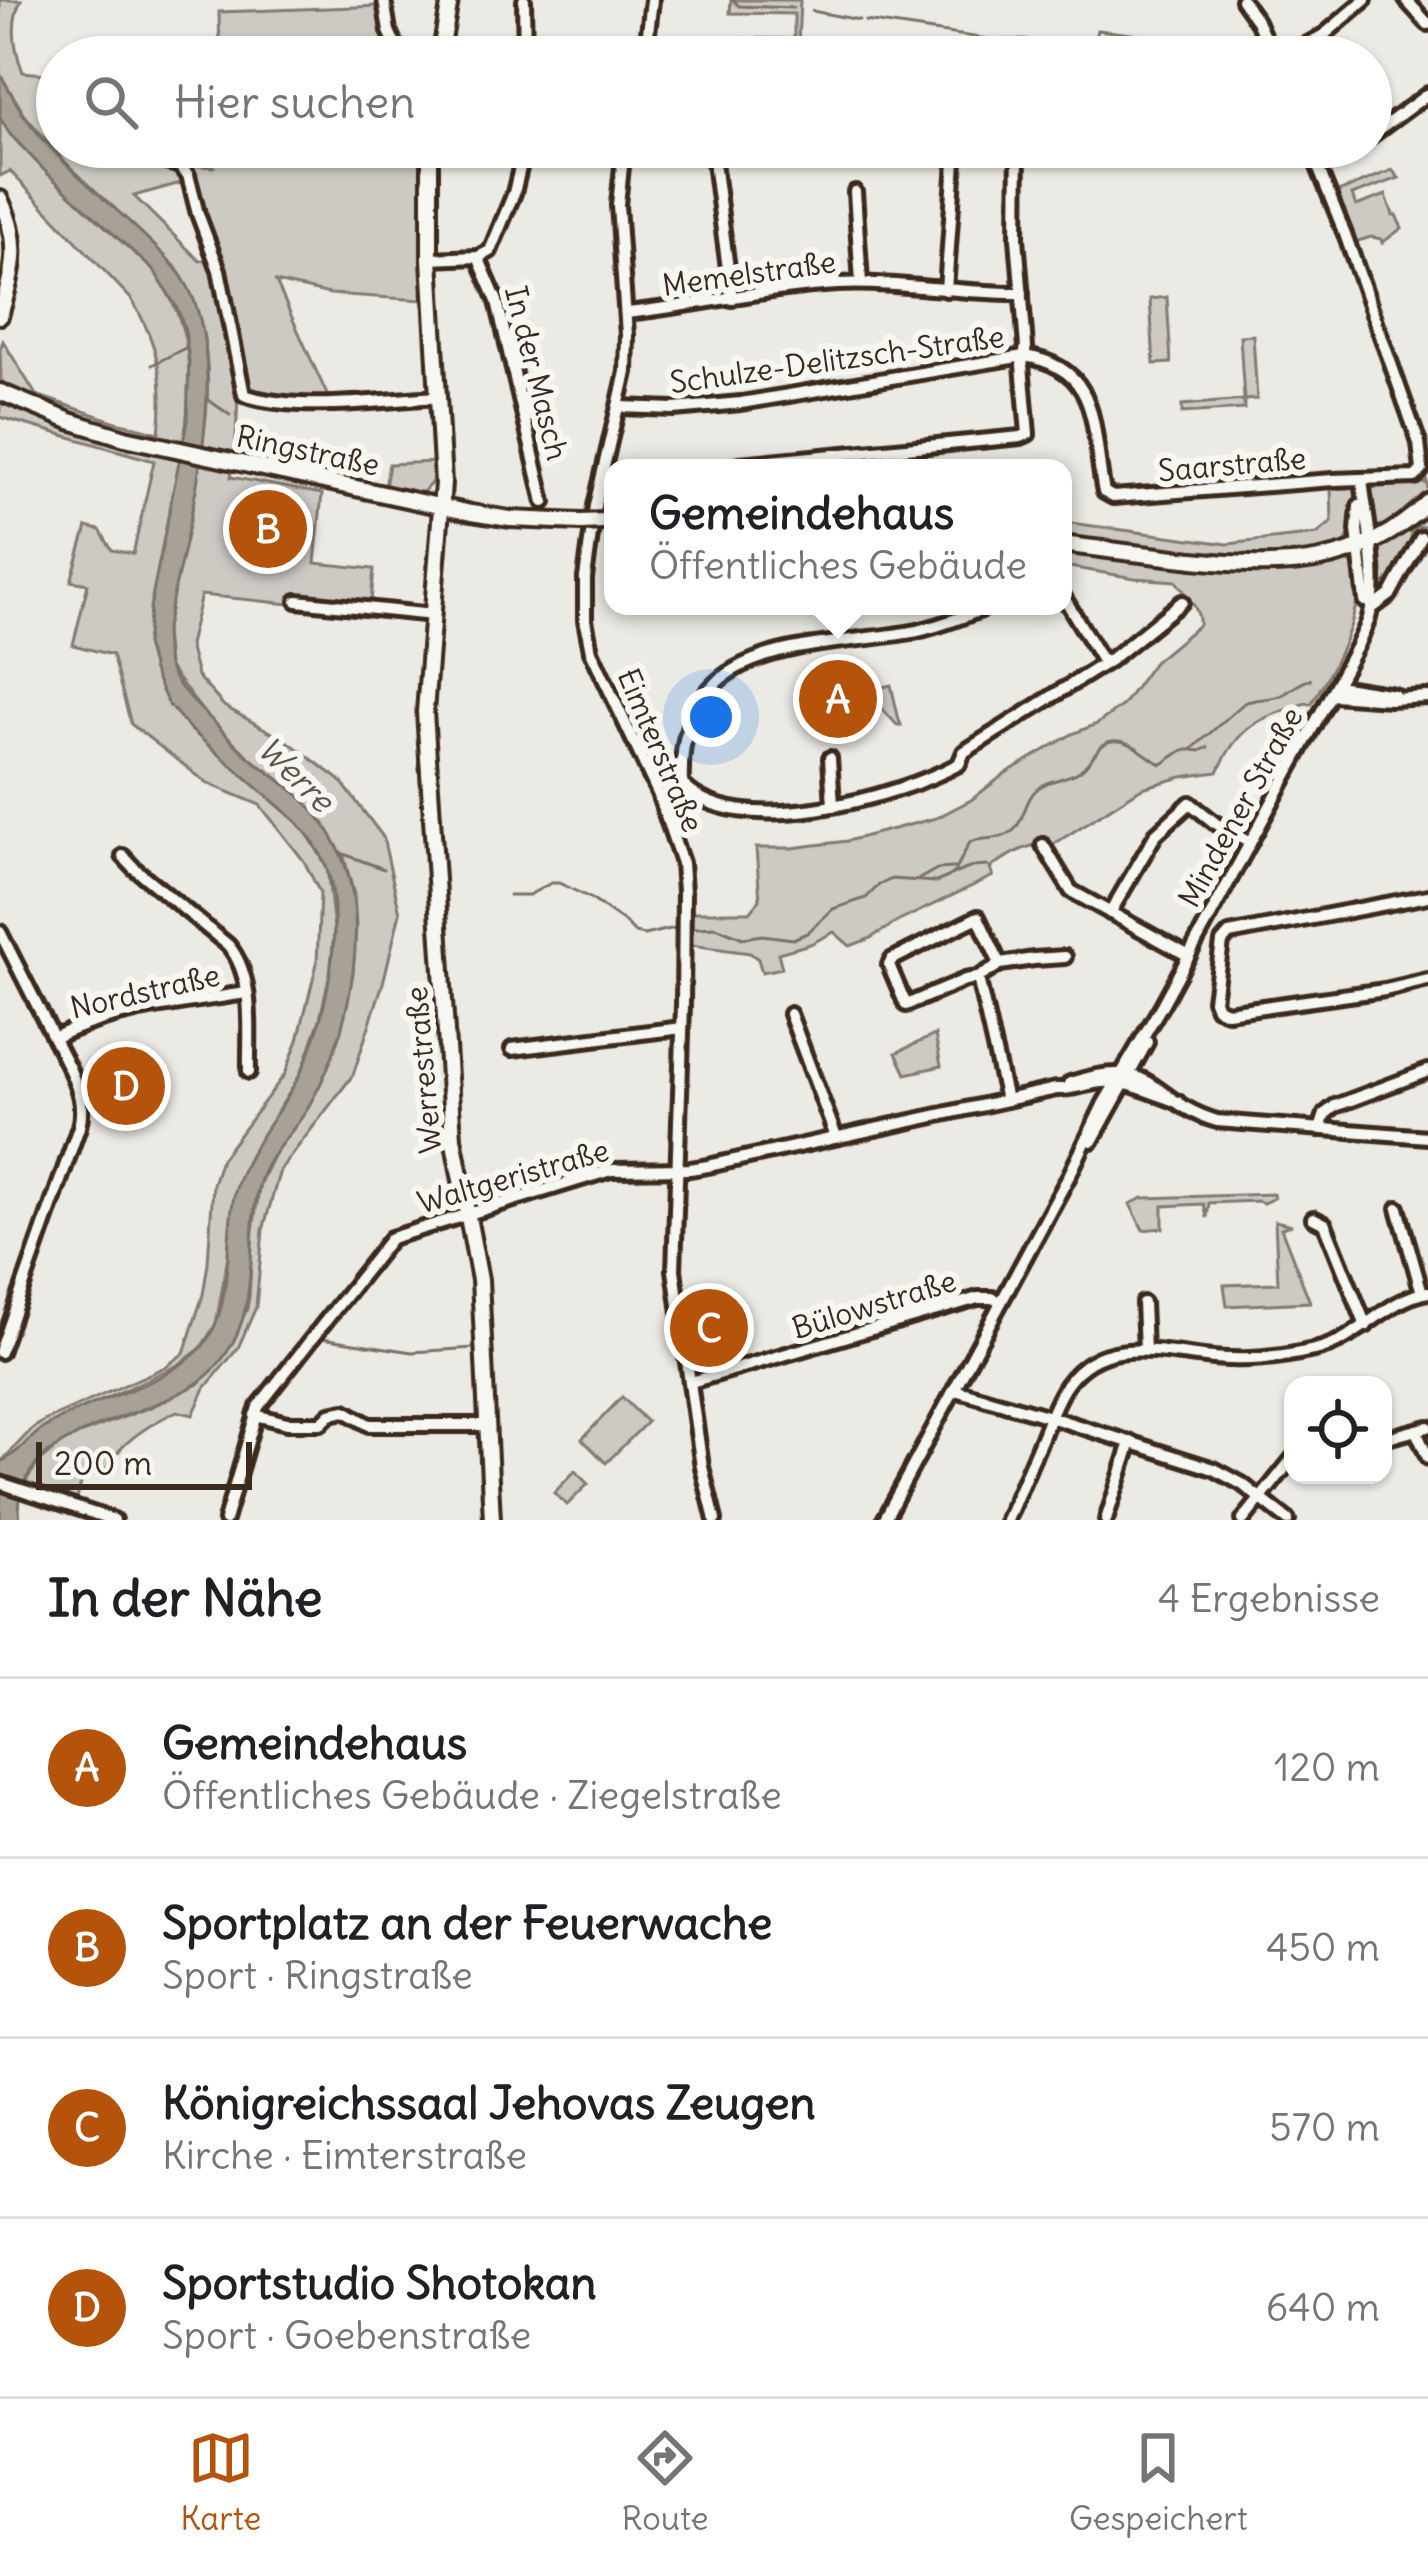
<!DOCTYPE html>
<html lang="de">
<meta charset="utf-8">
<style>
body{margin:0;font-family:Delius,sans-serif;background:#f6f6f6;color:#202124}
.controls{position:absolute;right:36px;bottom:36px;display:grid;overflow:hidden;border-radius:24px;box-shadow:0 3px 9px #0004}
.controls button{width:108px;height:108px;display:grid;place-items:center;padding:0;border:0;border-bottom:3px solid #e0e0e0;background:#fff;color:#202124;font:60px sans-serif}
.scale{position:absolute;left:36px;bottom:30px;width:216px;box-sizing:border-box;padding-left:12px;border:6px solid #3b2a1e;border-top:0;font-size:33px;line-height:42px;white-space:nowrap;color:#3b2a1e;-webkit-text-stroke:9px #f6f6f2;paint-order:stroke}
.you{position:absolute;left:711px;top:717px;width:42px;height:42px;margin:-30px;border:9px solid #fff;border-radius:50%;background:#1a73e8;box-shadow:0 0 0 18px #1a73e833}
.badge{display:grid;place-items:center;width:78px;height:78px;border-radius:50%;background:#b45309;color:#fff;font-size:39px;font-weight:700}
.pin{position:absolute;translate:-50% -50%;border:6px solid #fff;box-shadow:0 3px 12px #0006}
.popup{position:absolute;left:604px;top:459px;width:468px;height:156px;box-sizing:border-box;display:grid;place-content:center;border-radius:24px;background:#fff;filter:drop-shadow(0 3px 9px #0005);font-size:39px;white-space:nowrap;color:#757577}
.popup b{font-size:45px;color:#202124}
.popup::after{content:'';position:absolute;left:50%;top:100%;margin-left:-24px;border:24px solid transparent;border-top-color:#fff}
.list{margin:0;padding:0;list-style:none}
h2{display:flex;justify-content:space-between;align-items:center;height:156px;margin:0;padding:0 48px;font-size:51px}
h2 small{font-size:39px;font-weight:400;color:#757577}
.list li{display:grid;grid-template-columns:78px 1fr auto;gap:36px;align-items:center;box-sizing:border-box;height:180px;padding:0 48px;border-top:3px solid #e0e0e0}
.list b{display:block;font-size:45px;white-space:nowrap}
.list p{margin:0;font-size:39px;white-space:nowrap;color:#757577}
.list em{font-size:39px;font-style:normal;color:#757577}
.icon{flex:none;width:66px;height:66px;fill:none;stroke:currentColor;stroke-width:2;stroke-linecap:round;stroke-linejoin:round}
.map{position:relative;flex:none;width:1428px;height:1520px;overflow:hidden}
.search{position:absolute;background:#fff;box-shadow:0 3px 9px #0004;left:36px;right:36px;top:36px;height:132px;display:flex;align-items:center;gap:30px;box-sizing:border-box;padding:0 42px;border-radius:66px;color:#757577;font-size:45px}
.sheet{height:876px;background:#fff}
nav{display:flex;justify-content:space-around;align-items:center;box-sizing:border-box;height:168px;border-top:3px solid #e0e0e0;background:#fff;font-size:33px;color:#757577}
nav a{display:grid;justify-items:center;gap:6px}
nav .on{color:#b45309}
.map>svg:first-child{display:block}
.green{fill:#cdcac4;stroke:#847a71;stroke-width:3}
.water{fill:#a8a198;stroke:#7c7167;stroke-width:3}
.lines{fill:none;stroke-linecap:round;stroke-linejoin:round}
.stream{stroke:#7c7167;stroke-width:3}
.minor-casing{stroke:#3b2a1e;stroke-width:20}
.major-casing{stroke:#3b2a1e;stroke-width:22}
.minor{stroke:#f6f6f2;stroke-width:10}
.major{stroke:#f6f6f2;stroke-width:14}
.major-bridge-casing{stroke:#3b2a1e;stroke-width:22;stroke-linecap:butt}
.major-bridge{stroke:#f6f6f2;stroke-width:14}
.labels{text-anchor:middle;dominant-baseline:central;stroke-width:12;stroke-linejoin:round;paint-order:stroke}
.street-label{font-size:30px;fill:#3b2a1e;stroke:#f6f6f2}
.water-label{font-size:33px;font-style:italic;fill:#615449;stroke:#f6f6f2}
</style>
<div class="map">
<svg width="1428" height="1520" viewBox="0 0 1428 1520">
<rect width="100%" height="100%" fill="#ebeae5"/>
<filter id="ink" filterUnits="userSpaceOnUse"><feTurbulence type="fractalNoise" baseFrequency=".00833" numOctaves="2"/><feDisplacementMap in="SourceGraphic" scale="24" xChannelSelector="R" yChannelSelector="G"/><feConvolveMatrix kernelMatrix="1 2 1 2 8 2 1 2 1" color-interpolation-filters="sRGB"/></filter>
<g filter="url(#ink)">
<g class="green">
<path d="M 0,0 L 21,0 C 10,23 14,49 23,72 L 57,75 L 57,147 L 105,147 L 179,167 L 188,181 L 134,196 L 200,261 L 210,258 L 219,281 L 239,379 L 235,455 L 202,448 C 212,386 212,319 175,266 L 62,159 L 24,114 L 0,74 Z"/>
<polygon points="731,0 800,0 798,45 794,45 794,14 730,13"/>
<polygon points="380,6 397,57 220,57 219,12"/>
<path d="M 0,118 L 10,134 L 47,173 L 155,272 C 194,327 193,379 184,444 C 140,434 30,412 1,380 L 0,350 L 3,341 L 36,395 L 113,421 L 159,433 C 165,381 159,345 132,300 L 10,171 L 0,176 Z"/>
<polygon points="215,147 422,147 422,300 330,294 276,282 329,399 257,395 249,388 225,277 200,215 188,165 214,167"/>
<polygon points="1392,170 1399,178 1352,195 1356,206 1386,195 1393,215 1396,215 1402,228 1382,243 1381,239 1371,237 1352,243 1334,196 1338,192"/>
<polygon points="1167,297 1171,363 1154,364 1150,299"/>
<polygon points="1253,335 1257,399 1244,400 1244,409 1182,413 1182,405 1244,400 1240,336"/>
<polygon points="0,403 89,436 181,459 146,644 190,729 296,821 309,836 327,867 334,929 331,967 320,1019 303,1069 235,1194 231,1239 216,1324 200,1349 178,1365 43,1428 11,1457 0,1463 32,1429 44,1421 167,1366 184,1353 203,1295 208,1263 213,1184 221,1159 285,1074 298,1040 317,963 320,893 304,861 260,805 207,783 131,724 112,655 73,645 88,584 71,581 87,527 100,530 112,550 133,554 154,461 0,417"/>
<polygon points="434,462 432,482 423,492 414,493 385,487 389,464"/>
<path d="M 199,463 L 232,471 L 231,477 L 322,494 L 315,563 L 374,569 L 370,612 L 201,595 L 189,645 L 197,676 L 224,706 L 290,743 L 340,780 L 383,837 L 400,913 L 383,983 L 353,1075 L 280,1170 L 263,1230 L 256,1307 L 238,1348 L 205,1388 L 193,1415 L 177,1411 C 154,1422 117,1443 110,1467 L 82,1479 L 77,1499 L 25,1482 L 40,1461 L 66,1439 L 153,1406 L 198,1384 L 226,1353 L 247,1309 L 249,1297 L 253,1230 L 260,1183 L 278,1145 L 305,1113 L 340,1030 L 353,972 L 356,926 L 354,895 L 344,857 L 317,814 L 276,777 L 251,759 L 203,712 L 168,666 L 165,632 Z"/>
<path d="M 1426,473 L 1428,491 C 1413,508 1397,526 1373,526 L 1371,517 L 1354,525 L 1344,546 C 1265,574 1146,548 1063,538 L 1063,522 L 1228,544 L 1317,534 L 1332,522 L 1331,486 L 1334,483 L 1426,483 Z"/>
<path d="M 1428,511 L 1426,527 L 1416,527 L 1411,533 L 1413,546 L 1409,545 L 1387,586 L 1390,589 L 1375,602 C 1375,539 1379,546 1428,511 Z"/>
<path d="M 1063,549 L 1238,570 L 1282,573 L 1347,561 L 1358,568 C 1363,616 1336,664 1311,704 L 1306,703 C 1260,718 1238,725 1218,772 L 1182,777 L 1142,788 L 1054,844 C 1030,842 1010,854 990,868 L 993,876 L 897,922 L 869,939 L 850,946 L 834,932 L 810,944 L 778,953 L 782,968 L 762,972 L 758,959 L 750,953 L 690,945 L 690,912 L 750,912 L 760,900 L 756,848 L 792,848 L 847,841 L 936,818 L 971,800 L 1006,773 L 1072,734 L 1097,724 L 1123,705 L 1154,662 L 1199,625 C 1201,609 1185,594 1176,581 L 1134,578 L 1063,566 Z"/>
<polygon points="891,685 899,720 901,725 897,725 866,691"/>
<polygon points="935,1035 941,1066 906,1074 896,1053"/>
<polygon points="1273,1194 1274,1198 1263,1203 1258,1201 1209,1203 1207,1218 1204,1204 1163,1206 1163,1228 1143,1230 1130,1204 1143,1198"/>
<polygon points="1275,1221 1292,1225 1281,1228 1310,1302 1227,1306 1224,1285 1278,1283"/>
<polygon points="622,1397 647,1422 606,1463 582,1439"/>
<polygon points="575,1471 588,1484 567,1505 554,1493"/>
</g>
<path class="water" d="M 0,74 C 8,87 15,101 23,114 C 64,172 126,212 173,265 C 244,344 185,537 165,632 C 166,643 165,658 169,668 C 178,689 200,708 216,724 C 228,737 241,751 255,762 C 276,778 301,794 317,815 C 354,861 360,914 353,971 C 347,1019 332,1067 307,1109 C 292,1135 268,1153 259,1185 C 243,1251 265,1311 215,1368 C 166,1424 7,1420 20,1520 L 0,1520 L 1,1462 C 18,1454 28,1438 44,1428 C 90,1398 159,1389 199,1350 C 236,1312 223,1239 235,1192 C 247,1147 281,1113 301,1072 C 326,1022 346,920 326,866 C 320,850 308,834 296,821 L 190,729 L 168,704 L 153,671 L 146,644 L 150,608 L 187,421 L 189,361 L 185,331 L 178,310 L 155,272 L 47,173 L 10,134 L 0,118 Z"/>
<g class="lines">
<g class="stream">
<polyline points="733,0 739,6 793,8"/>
<polyline points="812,11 859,20"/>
<polyline points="865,21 994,40 1028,40"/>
<polyline points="1038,42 1044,43"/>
<polyline points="1072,46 1093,47 1097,30 1175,39"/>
<polyline points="152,365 187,347"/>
<polyline points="207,399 230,415"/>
<polyline points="1427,689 1428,688"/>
<polyline points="1193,750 1200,751 1208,747"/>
<polyline points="341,853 384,869"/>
<polyline points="956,873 972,867 988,866"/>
<polyline points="919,879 937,869 954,868"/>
<polyline points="509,895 529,895 551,883 559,883 590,898 623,921 635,933 644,935 675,928"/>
<path d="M 695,928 L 716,927 L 743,938 L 762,935 L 793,939 L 807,933 L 833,909 L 866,898 L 879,885 L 892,879 L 936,882 L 948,877 L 954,873 L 970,842 C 985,836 1001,842 1014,830 C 1025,819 1024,801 1036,790 C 1047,779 1065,780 1078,772 C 1092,764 1096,744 1112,741 C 1132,738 1146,758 1162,764 L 1183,750 L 1191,750 L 1244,703 C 1257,698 1273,700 1284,694 C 1295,688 1300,682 1311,679"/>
<polyline points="322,1338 412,1352 474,1348"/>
</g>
<g class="minor-casing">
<g id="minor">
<polyline points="384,0 389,31 401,57"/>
<polyline points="524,0 525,57"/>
<polyline points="1242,0 1257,21 1273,57"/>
<polyline points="1406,0 1428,24"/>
<polyline points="645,57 652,0"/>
<path d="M 674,57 C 683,53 692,49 701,48 C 725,45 863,48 879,57"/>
<polyline points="1284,57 1324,35 1365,0"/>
<polyline points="1371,136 1428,94"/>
<path d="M 108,147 L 178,165 L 188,175 L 198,214 L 219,270 L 244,395 C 296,413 383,400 438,397"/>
<polyline points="624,147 618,205 627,335 626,372 595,506 585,578 585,620 591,651 658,793 682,863 684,892 683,1005 674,1270 702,1467 715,1520"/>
<polyline points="712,147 732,299"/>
<polyline points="1317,163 1352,147"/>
<polyline points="855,192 861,283"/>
<polyline points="478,257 497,301 544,502"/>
<polyline points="430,259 478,257 490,251 514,193 525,147"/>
<polyline points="946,290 956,147"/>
<path d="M 626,313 C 696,306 766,288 837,284 C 899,281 960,294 1022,293"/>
<path d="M 620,407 L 674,409 L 741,403 L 1024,356 C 1103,368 1091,430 1104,492 L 1113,497 L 1333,480 L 1415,477 L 1422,470 L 1419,443 L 1345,234 L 1310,147"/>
<polyline points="740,464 1021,437 1028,434 1022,365 1026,347 1017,238 1018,147"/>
<polyline points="1359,506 1357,530 1365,601"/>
<polyline points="1063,596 1104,664"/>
<polyline points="297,601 433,615"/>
<polyline points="1371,609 1390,595 1421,538"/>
<polyline points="1337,686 1394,695"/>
<polyline points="1333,695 1390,699 1428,697"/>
<polyline points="830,758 833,805"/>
<path d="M 682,784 C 737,843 898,797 959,764 L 964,752 L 1110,660 L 1182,602"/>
<path d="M 682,784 C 676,636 808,650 912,632 C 940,627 966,615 992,606"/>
<polyline points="1043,845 1071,891 1189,956"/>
<path d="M 123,856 L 134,868 L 228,945 C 256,978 248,1032 249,1072"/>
<polyline points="1428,896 1229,934 1222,942 1214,1000 1217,1008 1227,1012 1385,990 1428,980"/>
<polyline points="1110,913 1156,834 1190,803 1215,823 1250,843"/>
<path d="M 0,932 L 69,1068 C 78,1088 85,1105 79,1127 L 0,1352"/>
<polyline points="1000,964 1034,959 1065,957"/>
<polyline points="978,978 965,980 906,1005 889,965 891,960 978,917 1000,964 978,978 1006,1100"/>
<polyline points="790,1014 836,1137"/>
<path d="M 54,1038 C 112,1009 183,1003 246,993"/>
<polyline points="512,1049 682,1028"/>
<path d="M 1070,1083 C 1157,1054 1148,1101 1217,1121 L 1428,1137"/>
<polyline points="1320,1129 1325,1114 1335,1106 1428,1071"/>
<polyline points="1092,1141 1147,1042"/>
<polyline points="1398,1208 1422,1293"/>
<polyline points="1313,1218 1325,1224 1366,1326"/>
<polyline points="1143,1303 1145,1350"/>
<polyline points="691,1382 978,1298 992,1298 1001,1302"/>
<polyline points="955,1390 1050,1417 1214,1469 1242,1484 1288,1520"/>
<polyline points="255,1415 287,1423 321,1423 330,1414 345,1411 369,1425 488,1425"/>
<polyline points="1416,1431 1428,1458"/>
<polyline points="1383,1439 1428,1427"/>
<polyline points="0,1483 114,1520"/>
<path d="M 225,1520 L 258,1407 L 391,1238 L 611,1170 L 690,1169 L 708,1166 L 1056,1089 C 1072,1090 1087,1083 1103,1082 C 1130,1080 1153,1094 1178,1102"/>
<path d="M 884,1520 L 1069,1176 L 1104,1103 L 1162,1005 L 1357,646 C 1361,637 1366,628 1369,618 C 1381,579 1366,520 1362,479"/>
<path d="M 1007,1520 C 1019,1492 1031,1463 1043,1435 C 1050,1418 1056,1399 1067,1384 C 1107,1328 1178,1359 1231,1359 C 1258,1360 1288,1356 1314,1350 C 1359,1341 1384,1300 1428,1292"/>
<polyline points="1106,1520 1131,1442"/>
<polyline points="1243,1520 1293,1458"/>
</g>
</g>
<g class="major-casing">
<g id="major">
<polyline points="440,57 450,0"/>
<polyline points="430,147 430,259 443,483 425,712 453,1138 480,1280 492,1520"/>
<path d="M 0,199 C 22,243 13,271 0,316"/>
<polyline points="0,392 70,421 125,438 471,513 510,519 581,522"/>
<path d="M 1063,544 C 1106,550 1150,555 1193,560 C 1282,569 1360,569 1428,502"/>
</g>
</g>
<use href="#minor" class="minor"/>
<use href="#major" class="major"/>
<g class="major-bridge-casing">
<polyline id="major-bridge" points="581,522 604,521"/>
</g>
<use href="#major-bridge" class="major-bridge"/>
</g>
</g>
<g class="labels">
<g class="street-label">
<text transform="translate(749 273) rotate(-8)">Memelstraße</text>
<text transform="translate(837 359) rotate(-8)">Schulze-Delitzsch-Straße</text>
<text transform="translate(537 373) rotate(76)">In der Masch</text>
<text transform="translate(308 450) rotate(12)">Ringstraße</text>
<text transform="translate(1232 464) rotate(-5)">Saarstraße</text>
<text transform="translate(661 750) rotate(67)">Eimterstraße</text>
<text transform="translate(1240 807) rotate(-61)">Mindener Straße</text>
<text transform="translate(145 991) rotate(-13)">Nordstraße</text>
<text transform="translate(423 1070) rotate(-95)">Werrestraße</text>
<text transform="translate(513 1176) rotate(-16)">Waltgeristraße</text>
<text transform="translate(874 1304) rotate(-17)">Bülowstraße</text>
</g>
<g class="water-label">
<text transform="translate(296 774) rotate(44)">Werre</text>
</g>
</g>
</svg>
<div class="controls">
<button><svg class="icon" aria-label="locate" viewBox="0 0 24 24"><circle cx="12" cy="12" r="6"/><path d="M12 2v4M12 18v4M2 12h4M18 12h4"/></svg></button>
</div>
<div class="scale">200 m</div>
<div class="you"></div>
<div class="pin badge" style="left:838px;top:699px">A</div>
<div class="popup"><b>Gemeindehaus</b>Öffentliches Gebäude</div>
<div class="pin badge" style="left:268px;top:529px">B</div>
<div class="pin badge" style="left:709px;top:1328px">C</div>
<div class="pin badge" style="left:126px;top:1086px">D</div>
<div class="search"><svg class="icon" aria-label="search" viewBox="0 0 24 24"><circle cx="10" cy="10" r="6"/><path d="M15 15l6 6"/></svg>Hier suchen</div>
</div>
<section class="sheet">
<h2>In der Nähe<small>4 Ergebnisse</small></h2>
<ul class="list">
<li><span class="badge">A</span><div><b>Gemeindehaus</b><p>Öffentliches Gebäude · Ziegelstraße</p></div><em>120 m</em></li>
<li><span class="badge">B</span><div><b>Sportplatz an der Feuerwache</b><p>Sport · Ringstraße</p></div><em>450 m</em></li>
<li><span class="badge">C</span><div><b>Königreichssaal Jehovas Zeugen</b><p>Kirche · Eimterstraße</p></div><em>570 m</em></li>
<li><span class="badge">D</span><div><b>Sportstudio Shotokan</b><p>Sport · Goebenstraße</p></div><em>640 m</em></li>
</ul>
</section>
<nav>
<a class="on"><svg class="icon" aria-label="map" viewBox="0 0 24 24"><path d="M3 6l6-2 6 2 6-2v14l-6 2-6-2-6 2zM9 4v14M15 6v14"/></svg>Karte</a>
<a><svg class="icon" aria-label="directions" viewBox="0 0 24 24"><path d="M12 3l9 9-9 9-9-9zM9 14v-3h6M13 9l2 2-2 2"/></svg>Route</a>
<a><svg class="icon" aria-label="saved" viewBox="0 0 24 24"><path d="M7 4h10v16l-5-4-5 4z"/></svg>Gespeichert</a>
</nav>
